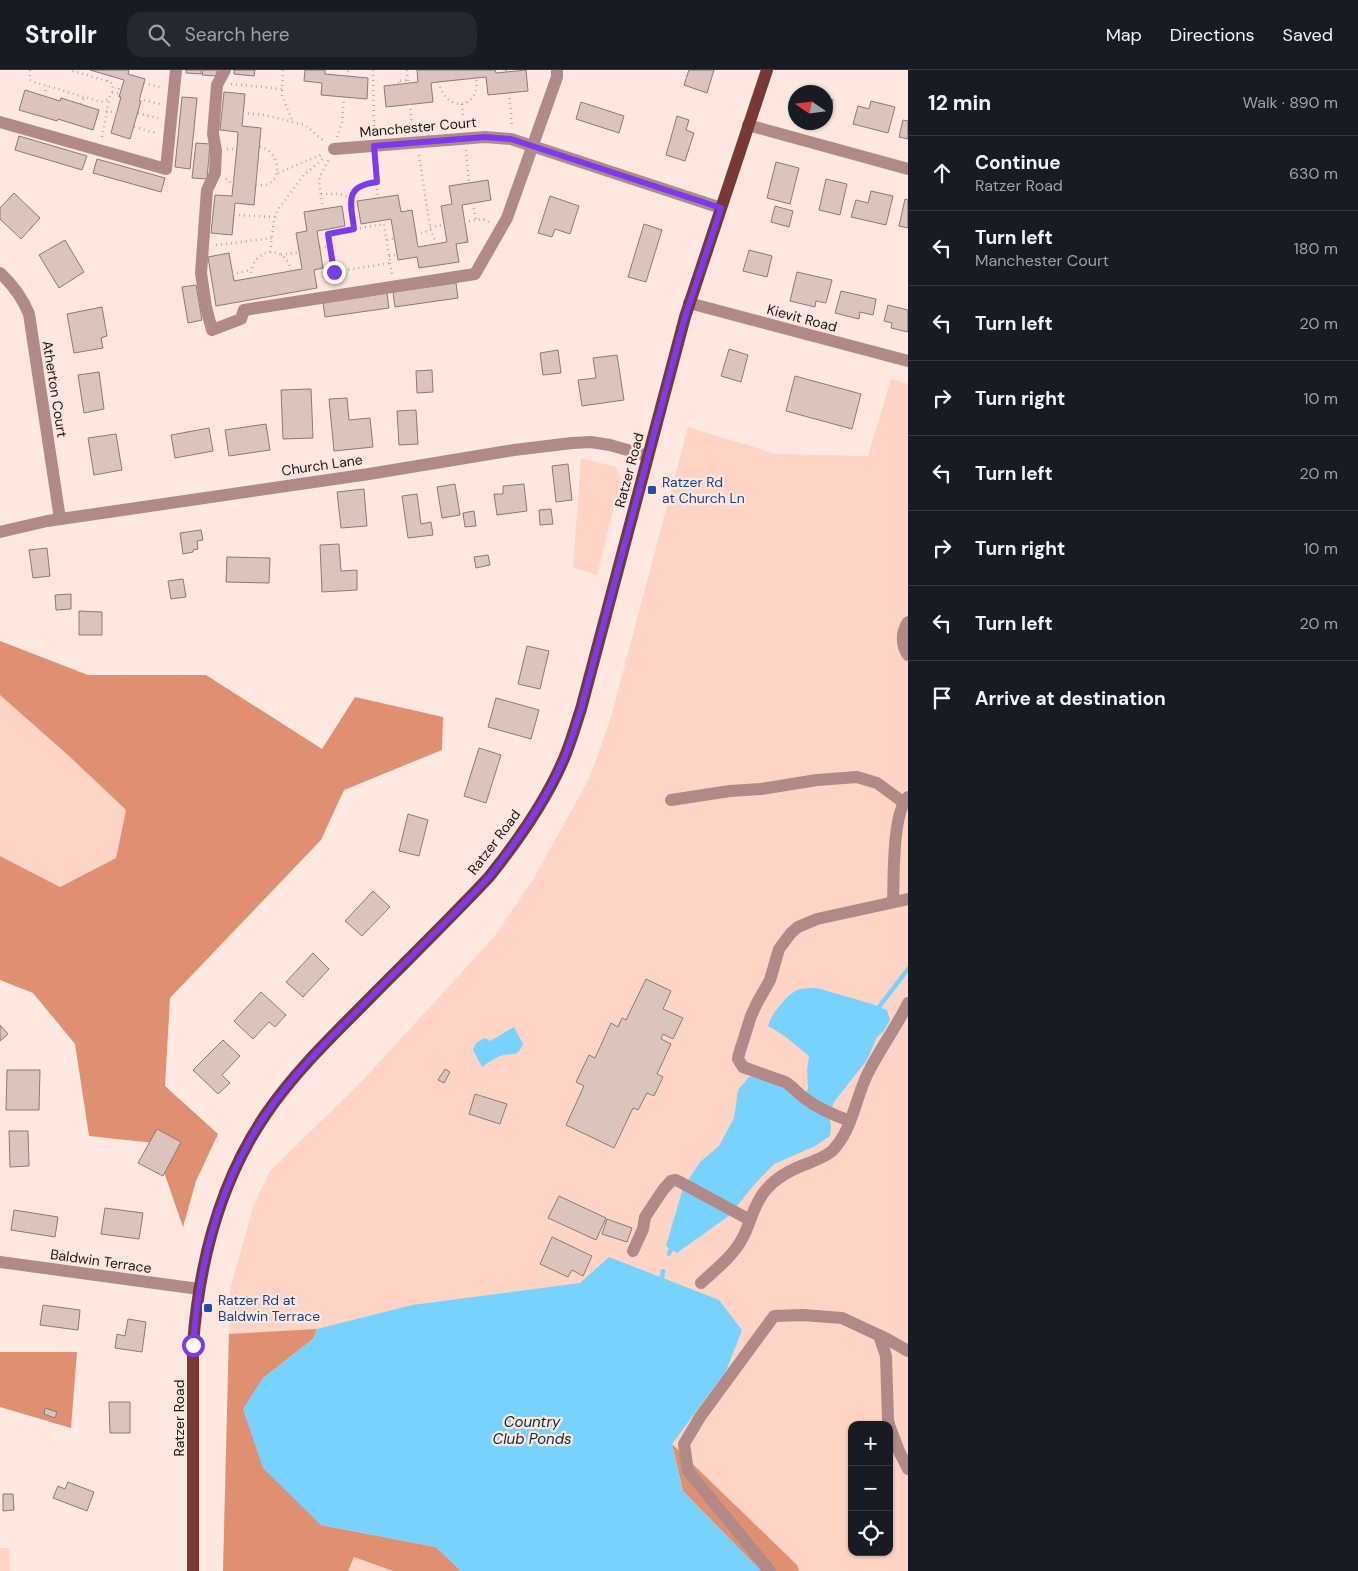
<!DOCTYPE html>
<meta charset="utf-8">
<style>
body{margin:0;font-family:"DM Sans",sans-serif;background:#242831;color:#f1f3f6}
.controls{position:absolute;right:15px;bottom:15px;display:grid;overflow:hidden;border-radius:10px;box-shadow:0 1px 4px #0004}
.controls button{width:45px;height:45px;display:grid;place-items:center;padding:0;border:0;border-bottom:1px solid #363941;background:#171b24;color:#f1f3f6;font:25px sans-serif}
.compass{position:absolute;left:788px;top:15px;width:45px;height:45px;border-radius:50%;background:#171b24;box-shadow:0 1px 4px #0004;rotate:283deg}
.stop{position:absolute;width:15px;height:15px;margin:-11px;border:4px solid #7c3aed;border-radius:50%;background:#fff}
.stop.end{background:#7c3aed;border-color:#fff;box-shadow:0 1px 5px #0008}
.list{margin:0;padding:0;list-style:none}
h2{display:flex;justify-content:space-between;align-items:center;height:65px;margin:0;padding:0 20px;font-size:21px}
h2 small{font-size:16px;font-weight:400;color:#9ea1a6}
.list li{display:grid;grid-template-columns:32px 1fr auto;gap:15px;align-items:center;box-sizing:border-box;height:75px;padding:0 20px;border-top:1px solid #363941}
.list b{display:block;font-size:19px;white-space:nowrap}
.list p{margin:0;font-size:16px;white-space:nowrap;color:#9ea1a6}
.list em{font-size:16px;font-style:normal;color:#9ea1a6}
.icon{flex:none;width:28px;height:28px;fill:none;stroke:currentColor;stroke-width:2;stroke-linecap:round;stroke-linejoin:round}
.map{position:relative;flex:none;width:908px;height:1501px;overflow:hidden}
header{display:flex;align-items:center;gap:30px;box-sizing:border-box;height:70px;padding:0 25px;background:#171b24;border-bottom:1px solid #363941}
header strong{font-size:24px}
nav{display:flex;gap:28px;margin-inline-start:auto;font-size:18px}
.search{width:350px;height:45px;background:#242831;display:flex;align-items:center;gap:12px;box-sizing:border-box;padding:0 18px;border-radius:15px;color:#9ea1a6;font-size:19px}
main{display:flex}
aside{flex:1;background:#171b24}
.map>svg:first-child{display:block}
.green{fill:#ffd4c4;fill-rule:evenodd}
.forest{fill:#e09072}
.water{fill:#78d2ff}
.lines{fill:none;stroke-linecap:round;stroke-linejoin:round}
.stream{stroke:#78d2ff;stroke-width:4.5}
.building{fill:#dac4bc;stroke:#8e7a73}
.path{stroke:#bba9a2;stroke-width:2.5;stroke-dasharray:1 4;stroke-linecap:butt}
.minor{stroke:#b18a87;stroke-width:12}
.major{stroke:#783835;stroke-width:12}
.route{stroke:#7c3aed;stroke-width:6}
.transit-dot{fill:#1a4fb4;stroke:#fee8df;stroke-width:2}
.labels{text-anchor:middle;dominant-baseline:central;stroke-width:4.5;stroke-linejoin:round;paint-order:stroke}
.street-label{font-size:14px;fill:#1f1715;stroke:#fee8df}
.transit-label{font-size:14px;fill:#164399;stroke:#fee8df;text-anchor:start}
.water-label{font-size:15px;font-style:italic;fill:#032e40;stroke:#fee8df}
</style>
<header>
<strong>Strollr</strong>
<div class="search"><svg class="icon" aria-label="search" viewBox="0 0 24 24"><circle cx="10" cy="10" r="6"/><path d="M15 15l6 6"/></svg>Search here</div>
<nav><a>Map</a><a>Directions</a><a>Saved</a></nav>
</header>
<main>
<div class="map">
<svg width="908" height="1501" viewBox="0 0 908 1501">
<rect width="100%" height="100%" fill="#fee8df"/>
<g class="green">
<path d="M 891,309 L 908,314 L 908,1501 L 223,1501 L 230,1220 L 254,1134 L 270,1101 L 361,1012 L 494,867 L 534,808 L 590,707 L 611,647 L 688,357 L 776,384 L 868,386 ZM 852,1355 L 889,1355 L 889,1482 L 852,1482 Z"/>
<polygon points="581,388 616,397 621,408 597,505 573,498"/>
<polygon points="0,625 70,687 126,740 116,788 59,817 0,786"/>
<polygon points="0,1478 9,1478 10,1501 0,1501"/>
</g>
<g class="forest">
<polygon points="0,571 88,605 206,605 322,679 355,627 443,647 442,680 344,720 321,770 170,928 165,1016 218,1064 196,1111 183,1157 154,1073 89,1066 75,974 33,923 0,910 0,786 60,817 116,788 126,740 70,687 0,625"/>
<polygon points="317,1259 313,1269 262,1309 321,1455 436,1477 461,1501 393,1501 354,1487 348,1501 223,1501 229,1264"/>
<polygon points="0,1282 77,1282 71,1358 0,1337"/>
<polygon points="672,1374 797,1495 799,1501 761,1501 683,1421"/>
</g>
<g class="water">
<path d="M 817,918 L 872,934 L 887,940 L 890,950 L 883,962 L 877,967 L 867,990 L 834,1032 L 829,1047 L 831,1056 L 830,1066 L 815,1076 L 774,1094 L 753,1116 L 730,1145 L 677,1183 L 666,1176 L 683,1118 L 700,1092 L 719,1076 L 734,1048 L 738,1020 L 749,1007 L 756,1006 L 803,1027 L 808,1019 L 807,999 L 809,986 L 783,965 L 768,956 C 771,944 786,926 797,920 C 803,918 811,918 817,918 Z"/>
<path d="M 514,957 L 523,974 C 517,987 515,983 504,985 C 497,986 488,993 482,997 L 473,980 L 476,973 L 485,968 L 490,971 Z"/>
<polygon points="609,1187 719,1230 742,1260 726,1301 672,1374 683,1421 761,1501 461,1501 436,1477 321,1455 263,1398 243,1339 262,1309 313,1269 317,1259 412,1235 580,1213"/>
</g>
<g class="lines">
<g class="stream">
<polyline points="879,937 908,899"/>
<polyline points="669,1184 671,1179"/>
<polyline points="662,1207 663,1201"/>
</g>
</g>
<g class="building">
<polygon points="90,0 129,0 128,4 145,9 139,31 141,31 130,69 111,63 121,27 119,27 124,10"/>
<polygon points="186,0 201,0 201,4 186,3"/>
<polygon points="203,0 217,0 216,6 202,5"/>
<polygon points="234,0 255,0 254,6 234,4"/>
<polygon points="305,0 325,0 325,4 368,8 367,29 321,25 322,13 304,11"/>
<polygon points="417,0 495,0 496,3 526,0 528,21 488,25 486,7 438,12 431,13 433,32 386,37 384,16 418,12"/>
<polygon points="689,0 714,0 707,23 684,15"/>
<polygon points="25,20 60,31 61,28 99,40 93,60 58,49 57,51 19,40"/>
<polygon points="224,22 245,24 242,56 261,58 254,135 235,133 232,165 211,163 215,125 232,126 237,77 238,62 220,60"/>
<polygon points="182,27 197,28 190,99 175,97"/>
<polygon points="826,28 833,30 829,48 826,47"/>
<polygon points="871,31 895,37 888,63 853,54 858,36 869,39"/>
<polygon points="581,32 624,46 619,63 576,49"/>
<polygon points="677,46 689,50 686,60 694,63 685,91 666,85"/>
<polygon points="903,50 908,51 908,69 899,67"/>
<polygon points="19,66 87,86 82,100 15,80"/>
<polygon points="196,73 210,74 207,109 192,108"/>
<polygon points="97,89 165,108 161,122 93,103"/>
<polygon points="776,92 799,98 790,134 767,128"/>
<polygon points="826,109 847,114 840,145 819,140"/>
<polygon points="488,110 491,130 462,135 468,172 456,174 459,192 419,198 417,187 398,190 391,149 361,154 357,131 398,125 401,142 412,140 418,177 447,172 441,136 452,134 449,116"/>
<polygon points="871,121 893,126 886,155 851,147 856,130 868,133"/>
<polygon points="14,123 40,148 21,169 0,149 0,138"/>
<polygon points="550,126 579,136 570,164 555,159 552,167 538,163"/>
<polygon points="905,129 908,130 908,158 899,156"/>
<polygon points="342,136 345,156 317,161 323,198 314,200 317,218 216,236 208,187 229,183 234,211 302,199 296,163 307,161 304,142"/>
<polygon points="775,136 793,141 789,157 771,152"/>
<polygon points="644,154 662,160 646,212 628,207"/>
<polygon points="65,170 84,202 59,218 39,185"/>
<polygon points="749,180 772,186 767,207 743,201"/>
<polygon points="797,202 832,210 826,233 816,231 815,237 790,231"/>
<polygon points="456,213 458,228 395,237 393,222"/>
<polygon points="196,215 202,250 188,253 182,217"/>
<polygon points="841,221 876,229 873,245 860,242 859,249 835,243"/>
<polygon points="387,223 389,238 325,247 323,233"/>
<polygon points="888,235 908,240 908,262 891,258 892,253 884,251"/>
<polygon points="102,237 107,266 101,268 103,278 74,283 67,244"/>
<polygon points="729,279 748,285 741,312 721,306"/>
<polygon points="558,280 561,303 543,305 540,283"/>
<polygon points="617,285 624,330 582,336 578,310 596,308 593,288"/>
<polygon points="432,300 433,322 417,323 416,301"/>
<polygon points="99,302 104,339 84,343 78,305"/>
<polygon points="795,306 861,324 852,359 786,341"/>
<polygon points="311,319 313,368 283,369 281,320"/>
<polygon points="347,328 349,350 370,348 373,377 334,381 329,329"/>
<polygon points="416,340 418,374 399,375 397,341"/>
<polygon points="266,354 270,380 229,386 225,360"/>
<polygon points="209,358 213,381 175,388 171,365"/>
<polygon points="116,364 122,400 94,405 88,368"/>
<polygon points="568,394 572,430 556,432 552,396"/>
<polygon points="455,414 460,445 442,448 437,417"/>
<polygon points="524,414 527,441 497,445 494,424 503,424 503,416"/>
<polygon points="364,419 367,456 341,458 337,422"/>
<polygon points="417,424 421,454 431,452 433,465 408,468 402,426"/>
<polygon points="551,439 553,454 540,455 539,440"/>
<polygon points="474,441 476,456 465,457 463,443"/>
<polygon points="201,460 203,470 197,471 198,479 193,480 193,482 183,484 180,463"/>
<polygon points="339,474 341,501 357,500 357,520 322,522 320,475"/>
<polygon points="47,478 50,506 33,508 29,480"/>
<polygon points="488,485 490,495 476,498 474,487"/>
<polygon points="227,487 270,488 269,513 226,512"/>
<polygon points="183,509 186,527 171,529 168,511"/>
<polygon points="71,524 71,539 56,540 55,525"/>
<polygon points="79,541 102,542 102,565 79,565"/>
<polygon points="527,576 549,581 540,619 518,614"/>
<polygon points="496,628 539,640 531,669 488,657"/>
<polygon points="479,678 501,685 486,733 464,726"/>
<polygon points="408,744 428,750 419,786 399,781"/>
<polygon points="373,821 390,837 362,866 345,851"/>
<polygon points="313,883 329,899 303,927 286,912"/>
<polygon points="646,909 671,921 663,939 683,948 673,969 663,964 661,969 671,974 657,1004 663,1007 654,1026 647,1023 638,1040 633,1038 614,1078 566,1055 584,1016 576,1012 589,985 595,988 611,953 618,957 622,948 626,950"/>
<polygon points="261,922 286,945 275,957 269,952 253,969 234,951"/>
<polygon points="0,955 8,964 0,971"/>
<polygon points="223,970 240,986 222,1005 230,1013 218,1024 193,1000"/>
<polygon points="445,999 450,1002 444,1013 438,1010"/>
<polygon points="7,1000 40,1000 39,1040 6,1040"/>
<polygon points="475,1024 507,1034 500,1054 469,1044"/>
<polygon points="157,1059 181,1072 163,1106 138,1093"/>
<polygon points="9,1061 28,1061 29,1096 10,1097"/>
<polygon points="559,1126 606,1148 596,1170 548,1148"/>
<polygon points="105,1138 143,1143 139,1169 101,1164"/>
<polygon points="14,1140 58,1147 55,1167 11,1160"/>
<polygon points="607,1149 632,1158 627,1172 602,1164"/>
<polygon points="552,1167 592,1186 583,1206 572,1200 568,1207 540,1194"/>
<polygon points="43,1235 80,1240 78,1260 40,1255"/>
<polygon points="128,1249 146,1252 142,1282 115,1278 117,1264 125,1266"/>
<polygon points="109,1332 130,1332 130,1363 110,1363"/>
<polygon points="45,1338 57,1342 55,1348 44,1344"/>
<polygon points="68,1412 94,1422 87,1441 53,1428 58,1416 65,1419"/>
<polygon points="3,1424 13,1424 14,1440 3,1441"/>
</g>
<g class="lines">
<g class="path">
<polyline points="30,0 30,10 34,12 101,32 109,29 112,22 113,15 110,12 70,0"/>
<polyline points="283,0 282,26 293,52"/>
<polyline points="373,0 374,63"/>
<polyline points="407,0 408,13"/>
<polyline points="506,1 506,0"/>
<polyline points="347,6 347,2 350,0"/>
<polyline points="107,11 108,6"/>
<path d="M 438,12 C 449,47 481,36 476,8"/>
<polyline points="144,13 162,18"/>
<polyline points="231,14 282,19"/>
<polyline points="403,14 403,13 398,13 398,11 407,10"/>
<polyline points="112,22 118,23 119,18 121,19"/>
<polyline points="509,23 512,56"/>
<polyline points="44,26 47,16"/>
<polyline points="139,29 160,34"/>
<polyline points="81,34 84,27"/>
<polyline points="410,34 412,60"/>
<polyline points="462,34 464,57"/>
<polyline points="106,41 117,43"/>
<polyline points="138,43 158,48"/>
<polyline points="243,43 265,45 305,55 325,72"/>
<polyline points="134,57 156,63"/>
<polyline points="102,67 109,31"/>
<polyline points="337,67 342,52 344,27"/>
<polyline points="227,79 234,79 237,77"/>
<polyline points="466,80 469,113"/>
<polyline points="419,85 430,157 436,174"/>
<polyline points="374,89 378,128"/>
<polyline points="278,103 323,84"/>
<polyline points="226,109 230,111 230,113 234,113"/>
<path d="M 256,115 C 260,115 265,116 268,114 C 285,106 276,78 259,77"/>
<path d="M 321,124 C 332,124 342,122 350,129"/>
<polyline points="473,133 476,150"/>
<polyline points="323,139 319,112 320,106 329,89"/>
<polyline points="234,145 275,147"/>
<polyline points="464,152 483,149 489,152"/>
<polyline points="430,157 444,155"/>
<path d="M 355,159 L 384,154 L 390,193 L 334,202 L 328,164 L 355,159 C 351,134 343,116 377,112"/>
<polyline points="416,164 431,160"/>
<polyline points="387,170 395,168"/>
<polyline points="216,175 272,168"/>
<polyline points="320,178 330,176"/>
<polyline points="270,182 274,151 277,141 304,105 325,87"/>
<polyline points="281,185 299,182"/>
<polyline points="389,186 397,185"/>
<polyline points="390,193 392,204"/>
<polyline points="334,202 336,213"/>
<polyline points="232,204 250,200"/>
<path d="M 251,208 C 250,177 286,173 291,201"/>
</g>
<g class="minor">
<polyline points="225,0 217,15 213,64 216,80 215,103 207,120 201,203 206,237 212,260 241,249 244,240 475,204 507,148 557,7 557,0"/>
<polyline points="0,52 166,99 176,0"/>
<polyline points="748,55 908,99"/>
<polyline points="334,79 485,67 511,69 721,138"/>
<path d="M 0,203 C 13,215 22,227 29,244 L 60,449"/>
<polyline points="689,233 908,291"/>
<polyline points="0,462 47,451 369,404 514,380 572,373 591,372 610,375 648,386"/>
<path d="M 908,552 C 901,563 901,575 908,585"/>
<polyline points="671,730 730,721 761,719 817,710 857,707 877,713 903,732"/>
<path d="M 893,832 C 894,809 892,743 908,727"/>
<path d="M 850,1051 C 833,1045 817,1038 803,1027 C 797,1022 792,1016 785,1012 L 743,997 L 738,989 L 739,984 L 751,946 L 757,933 L 770,910 L 779,879 L 791,863 L 798,857 L 817,849 L 908,829"/>
<polyline points="633,1181 643,1159 645,1147 663,1120 671,1111 676,1110 680,1112 750,1150"/>
<polyline points="0,1192 199,1219"/>
<path d="M 701,1213 C 715,1200 733,1186 742,1169 C 751,1153 753,1135 765,1121 C 776,1107 792,1099 809,1093 C 818,1089 825,1087 832,1081 C 852,1061 855,1030 867,1005 C 879,980 896,958 908,933"/>
<polyline points="879,1265 886,1286 888,1349 889,1355"/>
<polyline points="889,1355 899,1381 908,1399"/>
<polyline points="770,1501 688,1401 684,1374 700,1347 774,1246 803,1245 842,1248 887,1269 908,1281"/>
</g>
<path class="major" d="M 193,1501 L 193,1275 C 199,1192 219,1113 266,1044 C 292,1006 324,974 356,942 C 400,897 446,853 489,807 C 517,772 544,734 562,693 C 570,676 575,657 581,639 L 685,247 L 767,0"/>
</g>
<g class="lines">
<path class="route" d="M 193,1275 C 199,1193 219,1113 266,1044 C 292,1006 324,974 356,942 C 400,897 446,853 489,807 C 516,772 544,734 562,693 C 570,676 575,657 581,639 L 685,247 L 721,138 L 511,69 L 485,67 L 374,76 L 377,112 C 343,116 351,133 354,159 L 328,164 L 334,202"/>
</g>
<g class="transit-dot">
<rect x="647" y="415" width="10" height="10" rx="2.5"/>
<rect x="203" y="1233" width="10" height="10" rx="2.5"/>
</g>
<g class="labels">
<g class="street-label">
<text transform="translate(418 57) rotate(-5)">Manchester Court</text>
<text transform="translate(802 248) rotate(15)">Kievit Road</text>
<text transform="translate(55 319) rotate(81)">Atherton Court</text>
<text transform="translate(322 395) rotate(-8)">Church Lane</text>
<text transform="translate(629 400) rotate(-75)">Ratzer Road</text>
<text transform="translate(494 772) rotate(-53)">Ratzer Road</text>
<text transform="translate(101 1191) rotate(8)">Baldwin Terrace</text>
<text transform="translate(179 1348) rotate(-90)">Ratzer Road</text>
</g>
<g class="transit-label">
<text x="662" y="412">Ratzer Rd<tspan x="662" dy="16">at Church Ln</tspan></text>
<text x="218" y="1230">Ratzer Rd at<tspan x="218" dy="16">Baldwin Terrace</tspan></text>
</g>
<g class="water-label">
<text x="532" y="1352">Country<tspan x="532" dy="17">Club Ponds</tspan></text>
</g>
</g>
</svg>
<div class="controls">
<button>+</button>
<button>−</button>
<button><svg class="icon" aria-label="locate" viewBox="0 0 24 24"><circle cx="12" cy="12" r="6"/><path d="M12 2v4M12 18v4M2 12h4M18 12h4"/></svg></button>
</div>
<svg class="compass" viewBox="-18 -18 36 36"><path d="M0-13l5 13h-10z" fill="#e53935"/><path d="M0 13l5-13h-10z" fill="#9ea1a6"/></svg>
<div class="stop" style="left:193px;top:1275px"></div>
<div class="stop end" style="left:334px;top:202px"></div>
</div>
<aside>
<h2>12 min<small>Walk · 890 m</small></h2>
<ul class="list">
<li><svg class="icon" aria-label="ahead" viewBox="0 0 24 24"><path d="M12 20V5M6 11l6-6 6 6"/></svg><div><b>Continue</b><p>Ratzer Road</p></div><em>630 m</em></li>
<li><svg class="icon" aria-label="left" viewBox="0 0 24 24"><path d="M17 20v-9H6M10 6l-5 5 5 5"/></svg><div><b>Turn left</b><p>Manchester Court</p></div><em>180 m</em></li>
<li><svg class="icon" aria-label="left" viewBox="0 0 24 24"><path d="M17 20v-9H6M10 6l-5 5 5 5"/></svg><div><b>Turn left</b></div><em>20 m</em></li>
<li><svg class="icon" aria-label="right" viewBox="0 0 24 24"><path d="M7 20v-9h11M14 6l5 5-5 5"/></svg><div><b>Turn right</b></div><em>10 m</em></li>
<li><svg class="icon" aria-label="left" viewBox="0 0 24 24"><path d="M17 20v-9H6M10 6l-5 5 5 5"/></svg><div><b>Turn left</b></div><em>20 m</em></li>
<li><svg class="icon" aria-label="right" viewBox="0 0 24 24"><path d="M7 20v-9h11M14 6l5 5-5 5"/></svg><div><b>Turn right</b></div><em>10 m</em></li>
<li><svg class="icon" aria-label="left" viewBox="0 0 24 24"><path d="M17 20v-9H6M10 6l-5 5 5 5"/></svg><div><b>Turn left</b></div><em>20 m</em></li>
<li><svg class="icon" aria-label="arrive" viewBox="0 0 24 24"><path d="M6 21V4h12l-3 4 3 4H6"/></svg><div><b>Arrive at destination</b></div></li>
</ul>
</aside>
</main>
